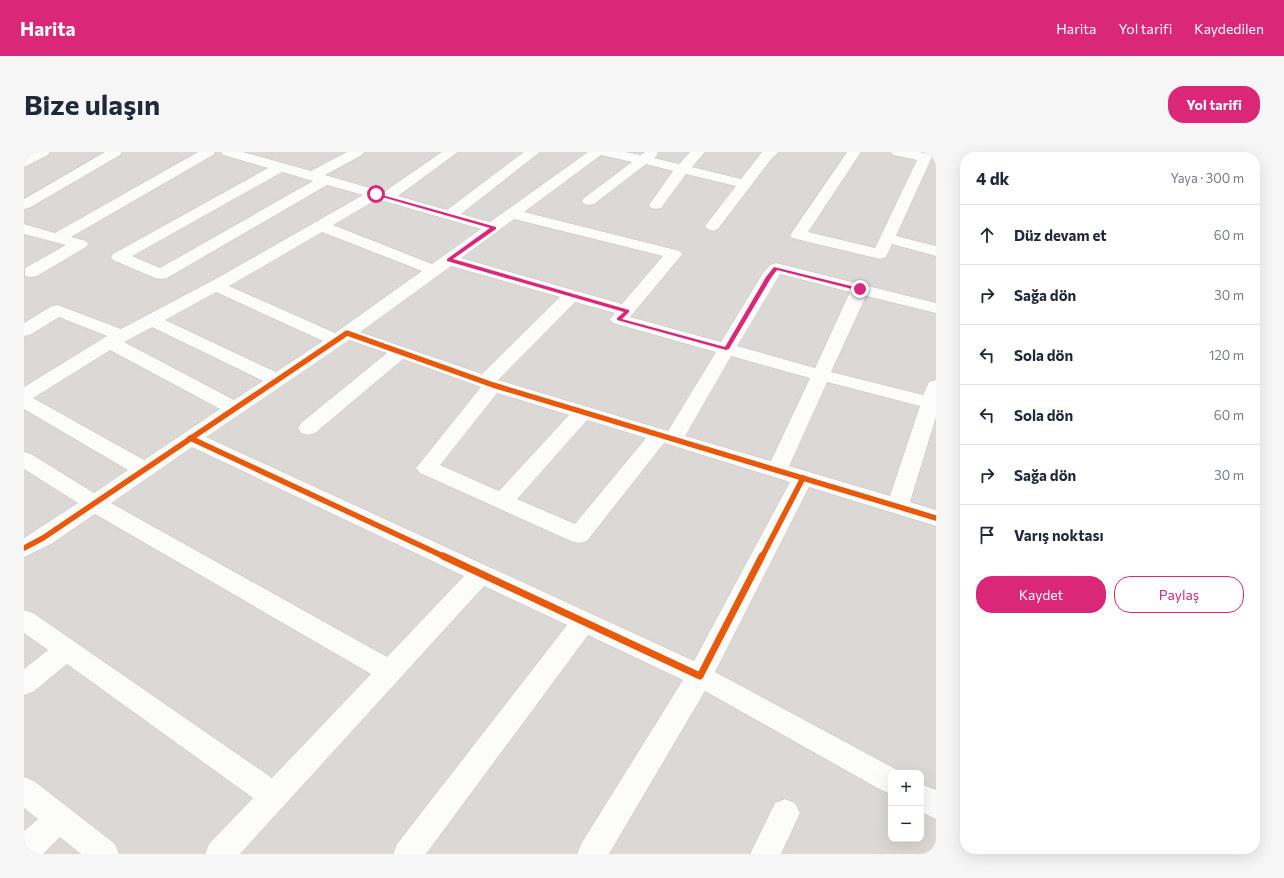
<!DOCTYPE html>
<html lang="tr">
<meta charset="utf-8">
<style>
body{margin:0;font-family:Commissioner,sans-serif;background:#f6f6f7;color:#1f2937}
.controls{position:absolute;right:12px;bottom:12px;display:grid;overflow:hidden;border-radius:8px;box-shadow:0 4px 16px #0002}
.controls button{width:36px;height:36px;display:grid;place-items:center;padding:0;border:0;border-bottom:1px solid #e0e1e3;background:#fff;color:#1f2937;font:20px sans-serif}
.stop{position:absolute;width:12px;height:12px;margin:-9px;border:3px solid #db2777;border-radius:50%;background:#fff}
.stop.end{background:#db2777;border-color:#fff;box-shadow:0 1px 4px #0008}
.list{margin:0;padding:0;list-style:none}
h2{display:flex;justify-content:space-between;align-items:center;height:52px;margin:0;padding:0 16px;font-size:17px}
h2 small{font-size:13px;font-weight:400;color:#747a83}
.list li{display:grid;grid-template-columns:26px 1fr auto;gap:12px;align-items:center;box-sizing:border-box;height:60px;padding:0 16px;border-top:1px solid #e0e1e3}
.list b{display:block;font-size:15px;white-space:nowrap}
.list em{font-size:13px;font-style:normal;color:#747a83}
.actions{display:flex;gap:8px;padding:12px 16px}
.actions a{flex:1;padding:9px 0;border:1px solid #db2777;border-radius:16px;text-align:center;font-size:14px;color:#db2777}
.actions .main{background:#db2777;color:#fff}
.icon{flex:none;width:22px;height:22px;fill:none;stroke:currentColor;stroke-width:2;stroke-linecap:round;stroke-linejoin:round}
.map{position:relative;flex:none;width:912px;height:702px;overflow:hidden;border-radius:16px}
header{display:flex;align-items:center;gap:24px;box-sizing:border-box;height:56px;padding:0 20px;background:#db2777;color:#fff}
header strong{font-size:19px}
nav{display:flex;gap:22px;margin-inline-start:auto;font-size:14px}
.intro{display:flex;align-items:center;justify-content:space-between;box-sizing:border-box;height:96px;padding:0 24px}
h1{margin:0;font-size:28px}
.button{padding:10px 18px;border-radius:16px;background:#db2777;color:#fff;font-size:14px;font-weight:700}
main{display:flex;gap:24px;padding:0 24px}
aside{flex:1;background:#fff;border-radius:16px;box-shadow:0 4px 16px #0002}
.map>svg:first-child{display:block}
.residential{fill:#dbd8d6;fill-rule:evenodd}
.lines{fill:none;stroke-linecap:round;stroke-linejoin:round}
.minor-casing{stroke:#c4c2c0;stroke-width:1}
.minor{fill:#fcfcfb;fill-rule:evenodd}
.cycleway-far1-casing{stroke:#fff;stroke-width:8}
.cycleway-casing{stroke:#fff;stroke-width:10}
.cycleway-far1{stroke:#e8590c;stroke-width:5.5}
.cycleway{stroke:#e8590c;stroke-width:7}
.route{fill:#db2777}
</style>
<header>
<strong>Harita</strong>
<nav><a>Harita</a><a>Yol tarifi</a><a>Kaydedilen</a></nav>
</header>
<div class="intro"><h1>Bize ulaşın</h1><a class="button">Yol tarifi</a></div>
<main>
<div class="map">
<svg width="912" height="702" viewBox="0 0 912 702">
<rect width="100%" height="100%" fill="#ece8e4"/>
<path class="residential" d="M 0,0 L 912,0 L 912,702 L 0,702 ZM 867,621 L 897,621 L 897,687 L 867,687 Z"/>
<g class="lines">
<g class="minor-casing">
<g id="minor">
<polygon points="9,0 26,0 24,3 0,15 0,5"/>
<polygon points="81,0 98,0 96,3 5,56 0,57 0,47"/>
<polygon points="174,0 191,0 189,3 47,85 62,89 64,92 62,95 13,124 7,125 1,124 1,116 42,93 0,82 0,72 31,81"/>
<path d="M 197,0 L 219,0 L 287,19 L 323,0 L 340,0 L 338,3 L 301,23 L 360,40 L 418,0 L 434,0 L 374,44 L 423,58 L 500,0 L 516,0 L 437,62 L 466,70 L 564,0 L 601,0 L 617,3 L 621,0 L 633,0 L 634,2 L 630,6 L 655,12 L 666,0 L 681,0 L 668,15 L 717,27 L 738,0 L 755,0 L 748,6 L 694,77 L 689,79 L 684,77 L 681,74 L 712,34 L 662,22 L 637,56 L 632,57 L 627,56 L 625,53 L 649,19 L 622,12 L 570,52 L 565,53 L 560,52 L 558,49 L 560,46 L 608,10 L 577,3 L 500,60 L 656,99 L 658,102 L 656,105 L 606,165 L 697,190 L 739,121 L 746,113 L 752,111 L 912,151 L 912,161 L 842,144 L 807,220 L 899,243 L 905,230 L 912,228 L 912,265 L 886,350 L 912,358 L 912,374 L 785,335 L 691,520 L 877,620 L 878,621 L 867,621 L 867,642 L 857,638 L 681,539 L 585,702 L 553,702 L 557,692 L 659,528 L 564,483 L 402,702 L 369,702 L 373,692 L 543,473 L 460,434 L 216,702 L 181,702 L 185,692 L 229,646 L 43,512 L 9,540 L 0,543 L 0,517 L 24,498 L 0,481 L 0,458 L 9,461 L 248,626 L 347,522 L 71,362 L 27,392 L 0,405 L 0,386 L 54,351 L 0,317 L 0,300 L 7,302 L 70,341 L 104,318 L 0,257 L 0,235 L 83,184 L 35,165 L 6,183 L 0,184 L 0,171 L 28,154 L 34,153 L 97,177 L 197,124 L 339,43 L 303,33 L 143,126 L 137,127 L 131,126 L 89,108 L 87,105 L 89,102 L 244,16 L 199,3 ZM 258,20 L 289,29 L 136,116 L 108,104 ZM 353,47 L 457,77 L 408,112 L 309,73 ZM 490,67 L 639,104 L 598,152 L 437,106 ZM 298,80 L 398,119 L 311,181 L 205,134 ZM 427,114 L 536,145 L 458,222 L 336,180 ZM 756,122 L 826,140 L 791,216 L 713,194 ZM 192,140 L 299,189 L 252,220 L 141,168 ZM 551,150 L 591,161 L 586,167 L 589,171 L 692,200 L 644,279 L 474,228 ZM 128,175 L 239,229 L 210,248 L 100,190 ZM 325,188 L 363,201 L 277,271 L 274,276 L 277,281 L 284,283 L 291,281 L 379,207 L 457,235 L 392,316 L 396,321 L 547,389 L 555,391 L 563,389 L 640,291 L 766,330 L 670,509 L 182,285 ZM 86,198 L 196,257 L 120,308 L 9,246 ZM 707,204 L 786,226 L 747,309 L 661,284 ZM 803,230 L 896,254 L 866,344 L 765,314 ZM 473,241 L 545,263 L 475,339 L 416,313 ZM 563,268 L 622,286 L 551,372 L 493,347 ZM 168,295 L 440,424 L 363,505 L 87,351 Z"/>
<polygon points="823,0 837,0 784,80 851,96 893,8 869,3 867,0 896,0 906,2 908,5 872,84 912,94 912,104 868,92 862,105 856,107 768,86 766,83"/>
<polygon points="0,625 10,629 91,692 95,702 57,702 36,685 19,702 0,702 0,679 14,667 0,656"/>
<polygon points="897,632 912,638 912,667 897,660"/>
<polygon points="761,647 771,651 776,661 757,702 726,702 751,651"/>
</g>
</g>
<use href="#minor" class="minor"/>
<g class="cycleway-far1-casing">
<g id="cycleway-far1">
<polyline points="166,286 421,405"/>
<polyline points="0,396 19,386 323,181 469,233 912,366"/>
<polyline points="738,405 779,326"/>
</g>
</g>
<g class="cycleway-casing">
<polyline id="cycleway" points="419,404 676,524 738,404"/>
</g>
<use href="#cycleway-far1" class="cycleway-far1"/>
<use href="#cycleway" class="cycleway"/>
</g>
<polygon class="route" points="351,41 472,75 472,77 429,107 605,158 605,160 598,167 701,195 742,125 750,115 839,137 836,139 753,118 747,126 705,197 702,198 593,168 593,166 600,160 423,109 423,107 466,76 351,43"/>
</svg>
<div class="controls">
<button>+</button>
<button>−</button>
</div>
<div class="stop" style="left:352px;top:42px"></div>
<div class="stop end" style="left:836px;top:137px"></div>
</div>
<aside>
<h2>4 dk<small>Yaya · 300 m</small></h2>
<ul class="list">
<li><svg class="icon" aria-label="ahead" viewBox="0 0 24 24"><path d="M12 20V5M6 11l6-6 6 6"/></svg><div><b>Düz devam et</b></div><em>60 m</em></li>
<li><svg class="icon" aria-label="right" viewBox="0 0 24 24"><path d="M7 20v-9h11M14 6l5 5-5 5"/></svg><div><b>Sağa dön</b></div><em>30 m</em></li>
<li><svg class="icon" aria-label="left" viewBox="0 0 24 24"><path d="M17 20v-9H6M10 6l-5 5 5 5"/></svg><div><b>Sola dön</b></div><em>120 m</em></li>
<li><svg class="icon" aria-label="left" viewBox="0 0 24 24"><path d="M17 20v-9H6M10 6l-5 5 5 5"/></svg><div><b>Sola dön</b></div><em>60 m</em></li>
<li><svg class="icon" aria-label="right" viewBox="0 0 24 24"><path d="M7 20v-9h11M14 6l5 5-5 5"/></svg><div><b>Sağa dön</b></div><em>30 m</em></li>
<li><svg class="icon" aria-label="arrive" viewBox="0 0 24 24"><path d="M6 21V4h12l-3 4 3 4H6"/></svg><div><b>Varış noktası</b></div></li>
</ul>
<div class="actions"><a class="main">Kaydet</a><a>Paylaş</a></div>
</aside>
</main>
